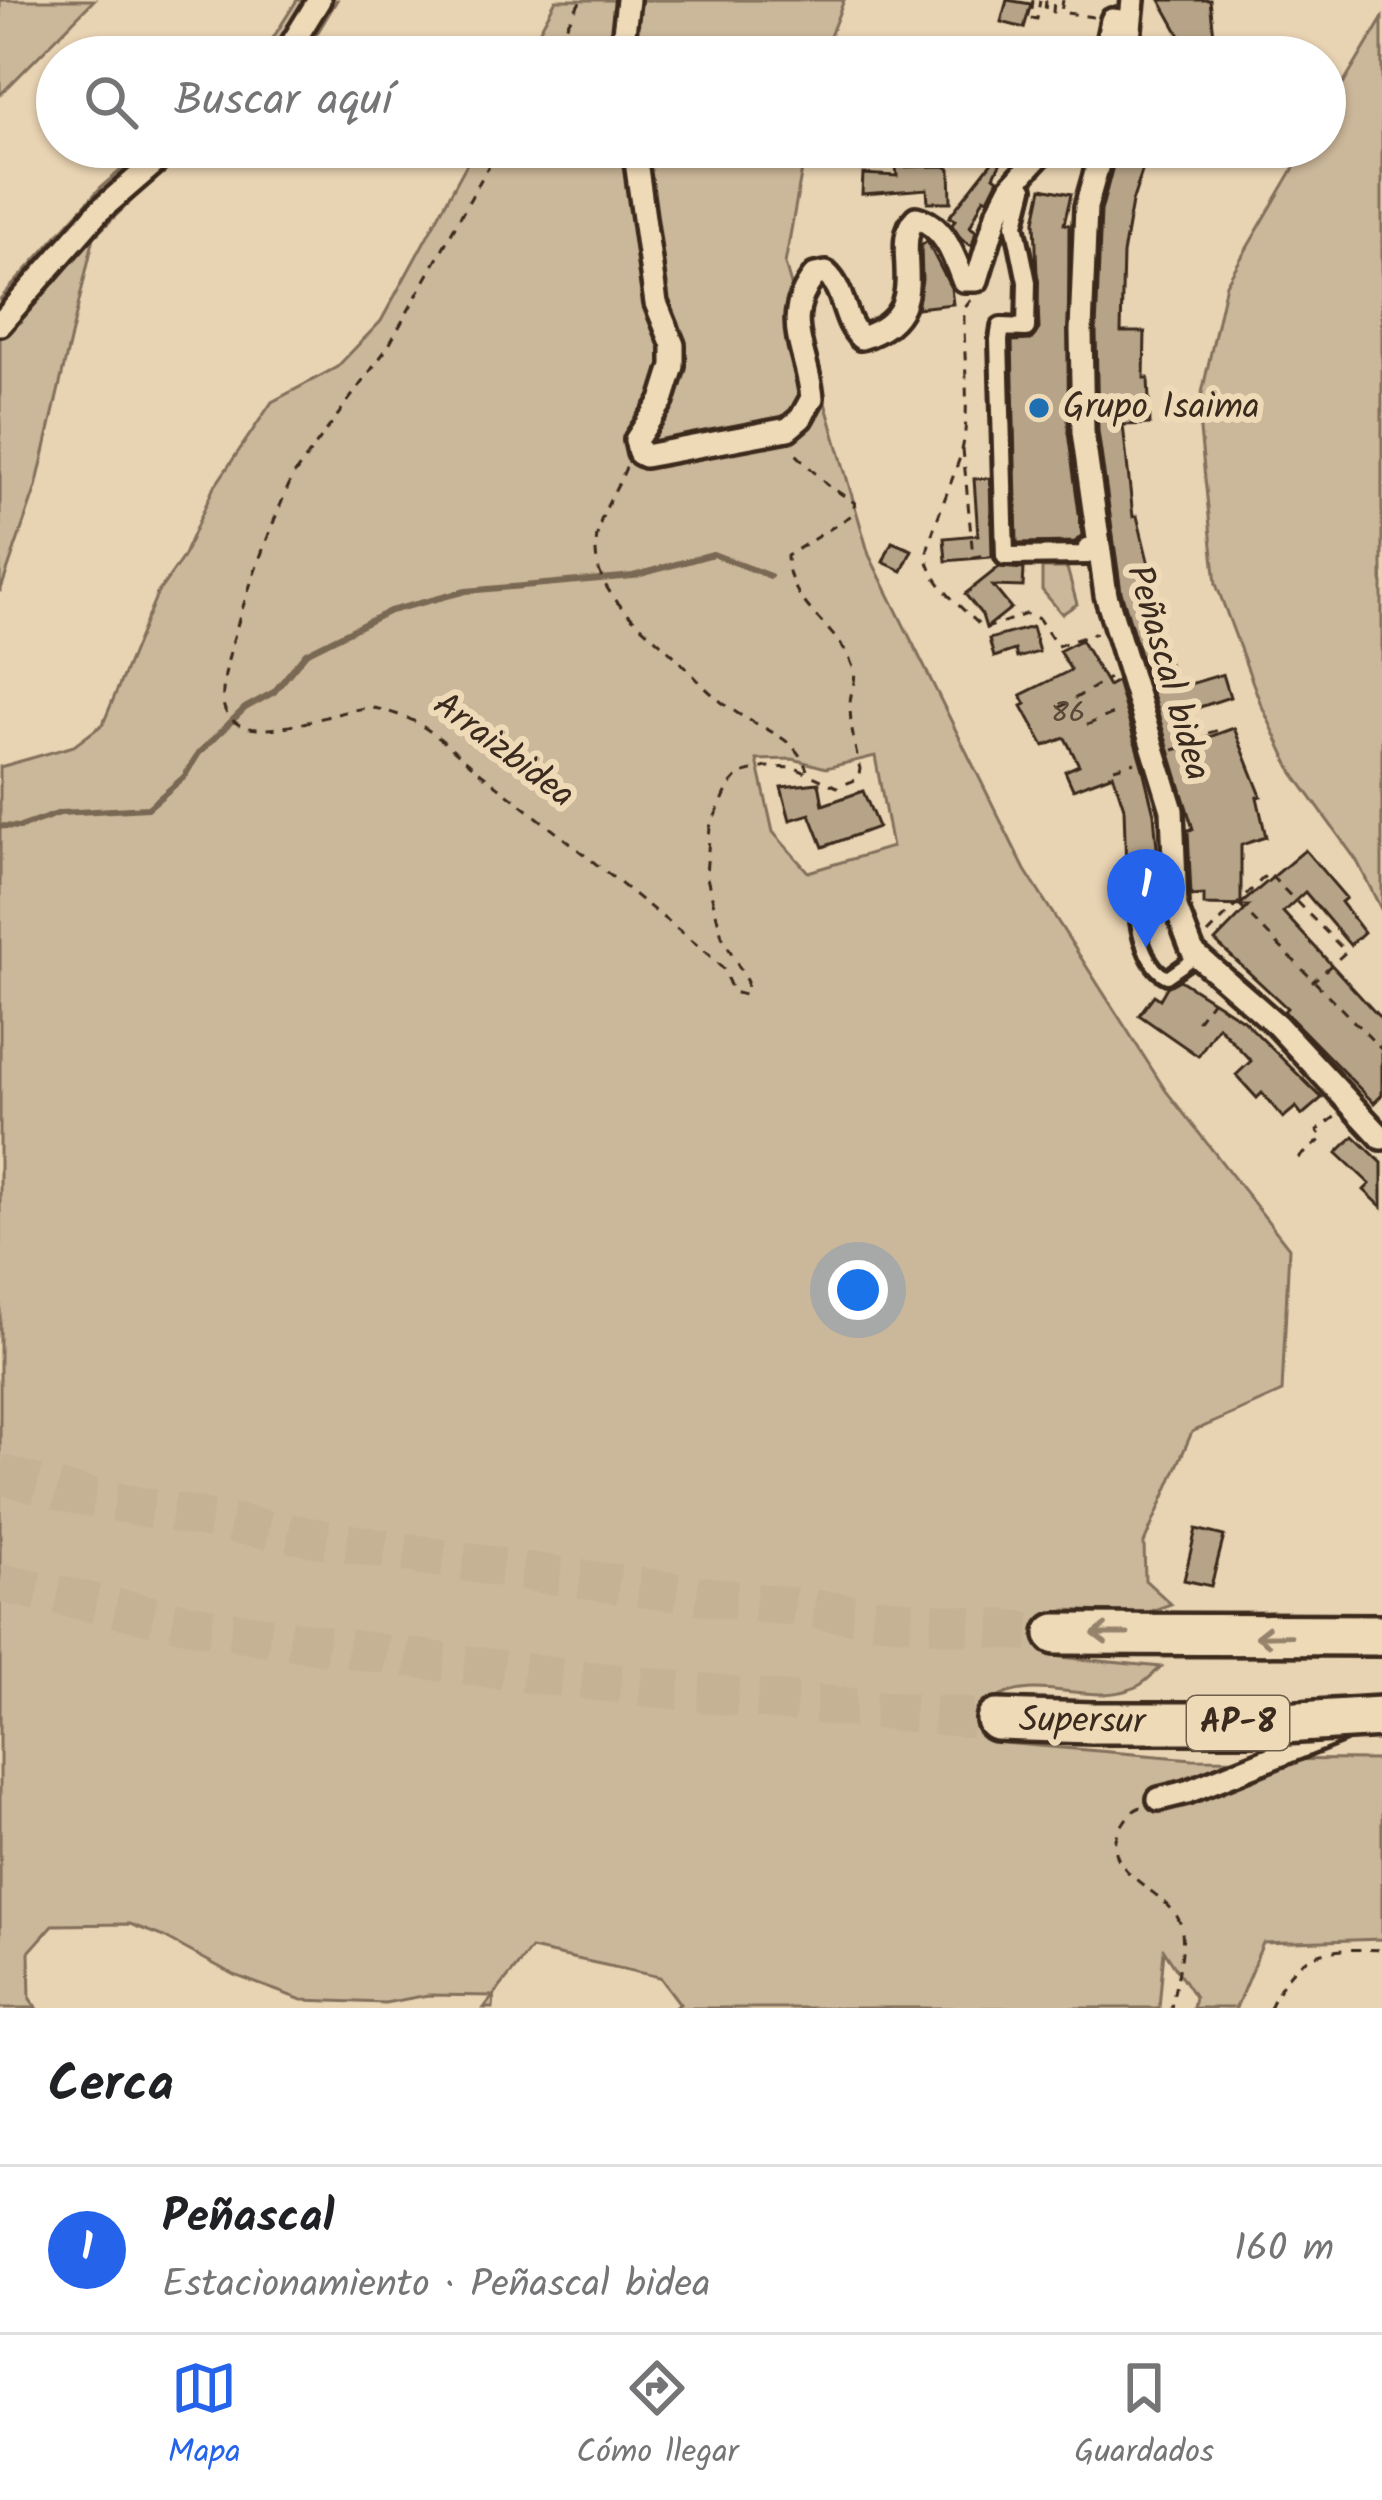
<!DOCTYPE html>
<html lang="es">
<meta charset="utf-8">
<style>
body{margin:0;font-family:Kalam,sans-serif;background:#f2f2f2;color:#202124}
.you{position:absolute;left:858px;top:1290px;width:42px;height:42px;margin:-30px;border:9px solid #fff;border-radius:50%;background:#1a73e8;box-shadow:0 0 0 18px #1a73e833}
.badge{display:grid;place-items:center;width:78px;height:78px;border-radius:50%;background:#2563eb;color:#fff;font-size:39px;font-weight:700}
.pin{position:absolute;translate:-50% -99px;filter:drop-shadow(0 3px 6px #0008)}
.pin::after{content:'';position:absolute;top:63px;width:42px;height:36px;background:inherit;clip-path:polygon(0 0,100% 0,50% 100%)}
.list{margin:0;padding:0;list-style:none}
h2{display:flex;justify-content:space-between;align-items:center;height:156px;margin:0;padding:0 48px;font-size:51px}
h2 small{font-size:39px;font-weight:400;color:#757577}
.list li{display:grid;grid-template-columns:78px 1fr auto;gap:36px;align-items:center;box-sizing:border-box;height:168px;padding:0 48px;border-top:3px solid #e0e0e0}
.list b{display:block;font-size:45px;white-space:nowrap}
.list p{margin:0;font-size:39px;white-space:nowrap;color:#757577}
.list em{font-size:39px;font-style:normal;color:#757577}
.icon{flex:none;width:66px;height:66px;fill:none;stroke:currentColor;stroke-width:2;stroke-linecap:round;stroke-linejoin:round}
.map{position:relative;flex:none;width:1382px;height:2008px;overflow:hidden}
.search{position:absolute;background:#fff;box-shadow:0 3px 9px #0004;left:36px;right:36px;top:36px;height:132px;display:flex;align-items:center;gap:30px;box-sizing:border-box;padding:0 42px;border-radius:66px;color:#757577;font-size:45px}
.sheet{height:324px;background:#fff}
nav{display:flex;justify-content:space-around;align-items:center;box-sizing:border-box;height:168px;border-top:3px solid #e0e0e0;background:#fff;font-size:33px;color:#757577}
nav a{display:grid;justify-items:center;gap:6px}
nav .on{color:#2563eb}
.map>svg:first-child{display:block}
.green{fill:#cbb799;stroke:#83705c;stroke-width:3;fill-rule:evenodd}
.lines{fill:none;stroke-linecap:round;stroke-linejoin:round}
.stream{stroke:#796753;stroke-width:6}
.building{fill:#b7a488;stroke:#3b2a1e;stroke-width:3}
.motorway-tunnel{stroke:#c5b194;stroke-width:39;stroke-dasharray:39 20;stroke-linecap:butt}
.service-casing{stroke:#3b2a1e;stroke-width:20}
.pedestrian-casing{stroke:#3b2a1e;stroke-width:26}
.minor-casing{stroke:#3b2a1e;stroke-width:30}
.motorway-casing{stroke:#3b2a1e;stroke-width:48}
.path{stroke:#3b2a1e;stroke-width:3;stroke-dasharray:9 9;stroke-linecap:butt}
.service{stroke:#efdab8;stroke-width:10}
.pedestrian{stroke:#efdab8;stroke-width:16}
.minor{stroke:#efdab8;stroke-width:21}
.motorway{stroke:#efdab8;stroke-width:39}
.motorway-bridge-casing{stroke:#3b2a1e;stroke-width:48;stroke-linecap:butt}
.motorway-bridge{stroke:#efdab8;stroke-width:39}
.oneway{stroke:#95826b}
.poi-dot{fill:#1f6fb2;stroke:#efdab8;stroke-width:4.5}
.labels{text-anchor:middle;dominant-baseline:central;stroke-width:12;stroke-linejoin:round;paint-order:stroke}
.number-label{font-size:30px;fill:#5a4838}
.shield{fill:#efdab8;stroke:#715f4c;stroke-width:3}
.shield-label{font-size:33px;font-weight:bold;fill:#3b2a1e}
.poi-label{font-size:36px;fill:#3b2a1e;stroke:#efdab8;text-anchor:start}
.street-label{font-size:36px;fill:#3b2a1e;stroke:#efdab8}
</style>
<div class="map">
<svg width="1382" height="2008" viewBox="0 0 1382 2008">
<rect width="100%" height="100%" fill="#e8d3b2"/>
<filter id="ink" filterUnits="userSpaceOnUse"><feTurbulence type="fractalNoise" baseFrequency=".00833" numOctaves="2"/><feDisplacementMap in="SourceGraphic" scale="24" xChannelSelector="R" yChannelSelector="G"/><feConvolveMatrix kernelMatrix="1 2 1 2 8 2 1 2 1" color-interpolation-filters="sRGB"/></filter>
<g filter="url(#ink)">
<g class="green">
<polygon points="0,0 94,0 0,95"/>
<polygon points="297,0 337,0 303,57 261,57"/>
<polygon points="556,0 844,0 822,57 525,57"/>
<polygon points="1382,19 1382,911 1357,861 1293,773 1260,702 1216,584 1198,411 1226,284 1306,147 1325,147 1325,115"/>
<polygon points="148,147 207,147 191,161 161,172 94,237 36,487 0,592 0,299 101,187"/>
<path d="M 476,147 L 806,147 L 785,264 L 869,555 L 1025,870 L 1166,1091 L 1289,1248 L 1282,1392 L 1192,1432 L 1144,1543 L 1145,1580 L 1171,1604 L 1143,1614 L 1066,1610 L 1049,1616 L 1047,1647 L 1060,1657 L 1161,1667 C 1154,1673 1146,1682 1138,1686 C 1093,1709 1037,1672 993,1700 L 989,1727 L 1004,1743 L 1193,1759 L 1382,1760 L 1382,1939 L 1263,1943 L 1236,2008 L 1193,2008 L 1195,1997 L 1164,1950 L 1159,2008 L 674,2008 L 680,2004 L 660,1977 L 531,1949 L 494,1995 L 493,2008 L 484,2008 L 493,1996 L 428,1995 L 385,2003 L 302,2000 L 234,1975 L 164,1937 L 130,1924 L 53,1925 L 29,1952 L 30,1999 L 37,2008 L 0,2008 L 0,767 L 74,746 L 103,724 L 157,594 L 183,557 L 213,489 L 272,402 L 337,367 L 381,321 ZM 875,756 L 892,847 L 808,872 L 773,832 L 757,760 L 793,759 L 826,768 Z"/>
<polygon points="1042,568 1067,568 1077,604 1062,614 1042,590"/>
</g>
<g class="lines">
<polyline class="stream" points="0,826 20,827 60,813 148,808 184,777 199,753 245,708 274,692 306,653 390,611 466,591 633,576 713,554 770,576"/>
</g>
<g class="building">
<polygon points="1007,0 1031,4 1024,28 1001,22"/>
<polygon points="1160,0 1210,0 1215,44 1188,50"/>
<polygon points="1118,147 1150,147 1132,202 1123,254 1121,332 1145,332 1144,378 1148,378 1150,424 1123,425 1133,517 1137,516 1159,606 1152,612 1177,688 1223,674 1230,697 1188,711 1198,741 1234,728 1261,796 1257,797 1266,837 1241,845 1241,904 1305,850 1346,898 1341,902 1364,932 1350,945 1305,892 1283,912 1382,1020 1382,1095 1374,1103 1284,1011 1287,1008 1215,941 1249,906 1204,905 1204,895 1191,896 1188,830 1193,829 1121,592 1098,431 1096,331 1101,211"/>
<polygon points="995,158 1001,162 994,176 998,179 988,199 984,197 970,227 976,231 972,246 962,240 952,225 955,220 949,217"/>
<polygon points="945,166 950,169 951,202 928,202 927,189 862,194 863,174 897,176 896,167"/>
<polygon points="1042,188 1071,194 1064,224 1069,225 1068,432 1082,535 1075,542 1017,543 1012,341 1031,340 1039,329 1035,221"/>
<polygon points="927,241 951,288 953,304 917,308 922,280 921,246"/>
<polygon points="990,478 992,557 946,561 944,538 978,535 974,479"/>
<polygon points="892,542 912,550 902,571 883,562"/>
<polygon points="999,567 1024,569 1023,587 993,586 1011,608 986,628 982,615 965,594"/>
<polygon points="1032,627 1039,652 1017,658 1015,650 994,657 989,639"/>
<polygon points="1081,640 1108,686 1117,681 1143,769 1154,814 1158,859 1155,904 1127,902 1124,808 1113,774 1073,789 1065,771 1079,765 1065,738 1044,746 1022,706 1026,704 1021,695 1071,670 1059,651"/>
<polygon points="819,783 823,805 863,791 878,827 823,847 810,814 790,820 781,787"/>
<polygon points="1180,980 1243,1020 1322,1098 1302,1115 1296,1107 1283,1118 1262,1093 1257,1098 1236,1075 1251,1061 1218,1026 1198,1056 1139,1015 1154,995 1160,999 1167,987"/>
<polygon points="1354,1136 1382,1163 1382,1207 1364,1190 1370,1184 1337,1153"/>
<polygon points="1196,1529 1224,1536 1211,1586 1184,1580"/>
</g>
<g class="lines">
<g class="motorway-tunnel">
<path d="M 0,1474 L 63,1492 C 392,1555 722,1605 1056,1634"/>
<path d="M 0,1583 C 75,1598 149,1617 224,1629 C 479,1672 740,1699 997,1720"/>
</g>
<g class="service-casing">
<path id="service" d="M 1176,908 L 1137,922 C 1140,941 1149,969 1167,977 L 1197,956"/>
</g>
<g class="pedestrian-casing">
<polyline id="pedestrian" points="1024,188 1015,224 1027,282 1026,328 1001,327 999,340 1005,556 1088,555 1087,547 1098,546"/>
</g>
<g class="minor-casing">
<g id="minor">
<polyline points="284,57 319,0"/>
<polyline points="621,57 628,0"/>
<polyline points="1104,57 1112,20 1130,22"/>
<polyline points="1127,57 1133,0"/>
<path d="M 634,147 L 656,303 L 673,345 L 673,366 L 662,401 L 636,440 L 639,453 L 645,456 L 788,429 L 801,418 L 812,398 C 808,352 779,319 815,275 L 826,273 C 846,291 842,320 861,338 C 940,313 887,246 916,218 C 944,225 954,256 963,280 L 977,280 L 997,214 L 1011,187 L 1047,147"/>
<polyline points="1103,147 1086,207 1081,331 1083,432 1106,595 1172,810 1176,908 1193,952 1277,1025 1382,1138"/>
<polyline points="0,324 99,211 173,147"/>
<polyline points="1159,1799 1187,1792 1339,1731"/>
</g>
</g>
<g class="motorway-casing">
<g id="motorway">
<polyline points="1056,1634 1382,1635"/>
<polyline points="997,1720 1093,1723"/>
</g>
</g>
<g class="path">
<polyline points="1033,0 1031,18 1037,19 1040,0"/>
<polyline points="1046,0 1045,11 1053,12 1054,0"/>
<polyline points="1063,0 1061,12 1093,17"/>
<polyline points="549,57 581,0"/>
<path d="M 499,147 L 388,347 L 293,476 C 276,512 210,678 225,710 C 244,754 335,708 370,708 C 380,708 395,714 405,717 C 434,729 461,758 486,777 C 560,835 634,894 707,953 L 723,969 L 733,992 L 745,995 L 747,982 L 722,936 L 706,874 L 710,827 L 729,786 L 740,774 L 767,767 L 795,768 L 837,787 L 858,779 L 860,769 C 855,748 850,725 850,704 C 850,691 858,679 853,667 C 837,624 788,606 787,556 L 852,515 L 855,503 L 826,484 L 793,451"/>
<path d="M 971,300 L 964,309 C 963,349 971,413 962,450 C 957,471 925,544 927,557 C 932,586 964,609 984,629 L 1026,614 L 1039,619 L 1057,646 L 1096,633"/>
<polyline points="963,449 973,557 987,555"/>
<path d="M 626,467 C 616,494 597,515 596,546 C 594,593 637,621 668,650 C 691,671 709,696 737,713 C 765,731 795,736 807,770"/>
<polyline points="1059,708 1109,678"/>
<polyline points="1087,725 1119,711"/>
<polyline points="1173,750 1198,743 1199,747 1205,746 1202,735 1219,730"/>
<polyline points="1114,768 1135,762"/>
<polyline points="1239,905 1382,1050"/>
<polyline points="1208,934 1268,873 1346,952 1312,982"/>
<polyline points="1197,1021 1213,1000"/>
<polyline points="1299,1158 1323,1138 1317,1131 1336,1116"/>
<path d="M 1141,1807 C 1131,1811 1127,1817 1121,1827 C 1094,1873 1170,1890 1180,1923 C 1188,1949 1175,1982 1171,2008"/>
<path d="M 1270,2008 C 1296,1949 1323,1948 1382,1950"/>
</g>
<use href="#service" class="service"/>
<use href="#pedestrian" class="pedestrian"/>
<use href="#minor" class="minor"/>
<use href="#motorway" class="motorway"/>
<g class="motorway-bridge-casing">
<polyline id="motorway-bridge" points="1093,1723 1283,1723 1382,1717"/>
</g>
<use href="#motorway-bridge" class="motorway-bridge"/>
</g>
<defs><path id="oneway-shaft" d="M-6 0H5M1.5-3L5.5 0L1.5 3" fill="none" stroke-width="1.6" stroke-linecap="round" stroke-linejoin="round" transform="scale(3)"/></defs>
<g class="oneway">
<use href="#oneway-shaft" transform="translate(1110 1634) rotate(-180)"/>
<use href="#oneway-shaft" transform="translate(1273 1636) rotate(179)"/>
</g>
</g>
<circle class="poi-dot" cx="1039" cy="408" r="12"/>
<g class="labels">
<g class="number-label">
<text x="1068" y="714">86</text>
</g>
<rect class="shield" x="1187" y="1696" width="102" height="54" rx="9"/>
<g class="shield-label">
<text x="1238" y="1723">AP-8</text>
</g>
<g class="poi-label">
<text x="1063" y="408">Grupo Isaima</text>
</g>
<g class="street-label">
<text transform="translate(1167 673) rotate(74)">Peñascal bidea</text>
<text transform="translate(503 751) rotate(37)">Arraizbidea</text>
<text transform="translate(1082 1722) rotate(1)">Supersur</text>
</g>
</g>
</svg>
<div class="you"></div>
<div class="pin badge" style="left:1146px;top:948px">1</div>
<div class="search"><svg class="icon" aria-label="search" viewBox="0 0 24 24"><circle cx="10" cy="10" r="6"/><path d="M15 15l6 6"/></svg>Buscar aquí</div>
</div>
<section class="sheet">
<h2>Cerca<small></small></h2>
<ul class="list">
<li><span class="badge">1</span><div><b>Peñascal</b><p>Estacionamiento · Peñascal bidea</p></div><em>160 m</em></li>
</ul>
</section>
<nav>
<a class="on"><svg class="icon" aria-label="map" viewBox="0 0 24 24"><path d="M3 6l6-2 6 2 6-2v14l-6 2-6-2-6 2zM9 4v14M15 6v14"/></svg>Mapa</a>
<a><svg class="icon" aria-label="directions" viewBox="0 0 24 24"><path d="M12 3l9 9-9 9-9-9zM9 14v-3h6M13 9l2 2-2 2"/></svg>Cómo llegar</a>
<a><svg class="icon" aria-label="saved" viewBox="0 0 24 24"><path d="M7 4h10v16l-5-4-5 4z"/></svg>Guardados</a>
</nav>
